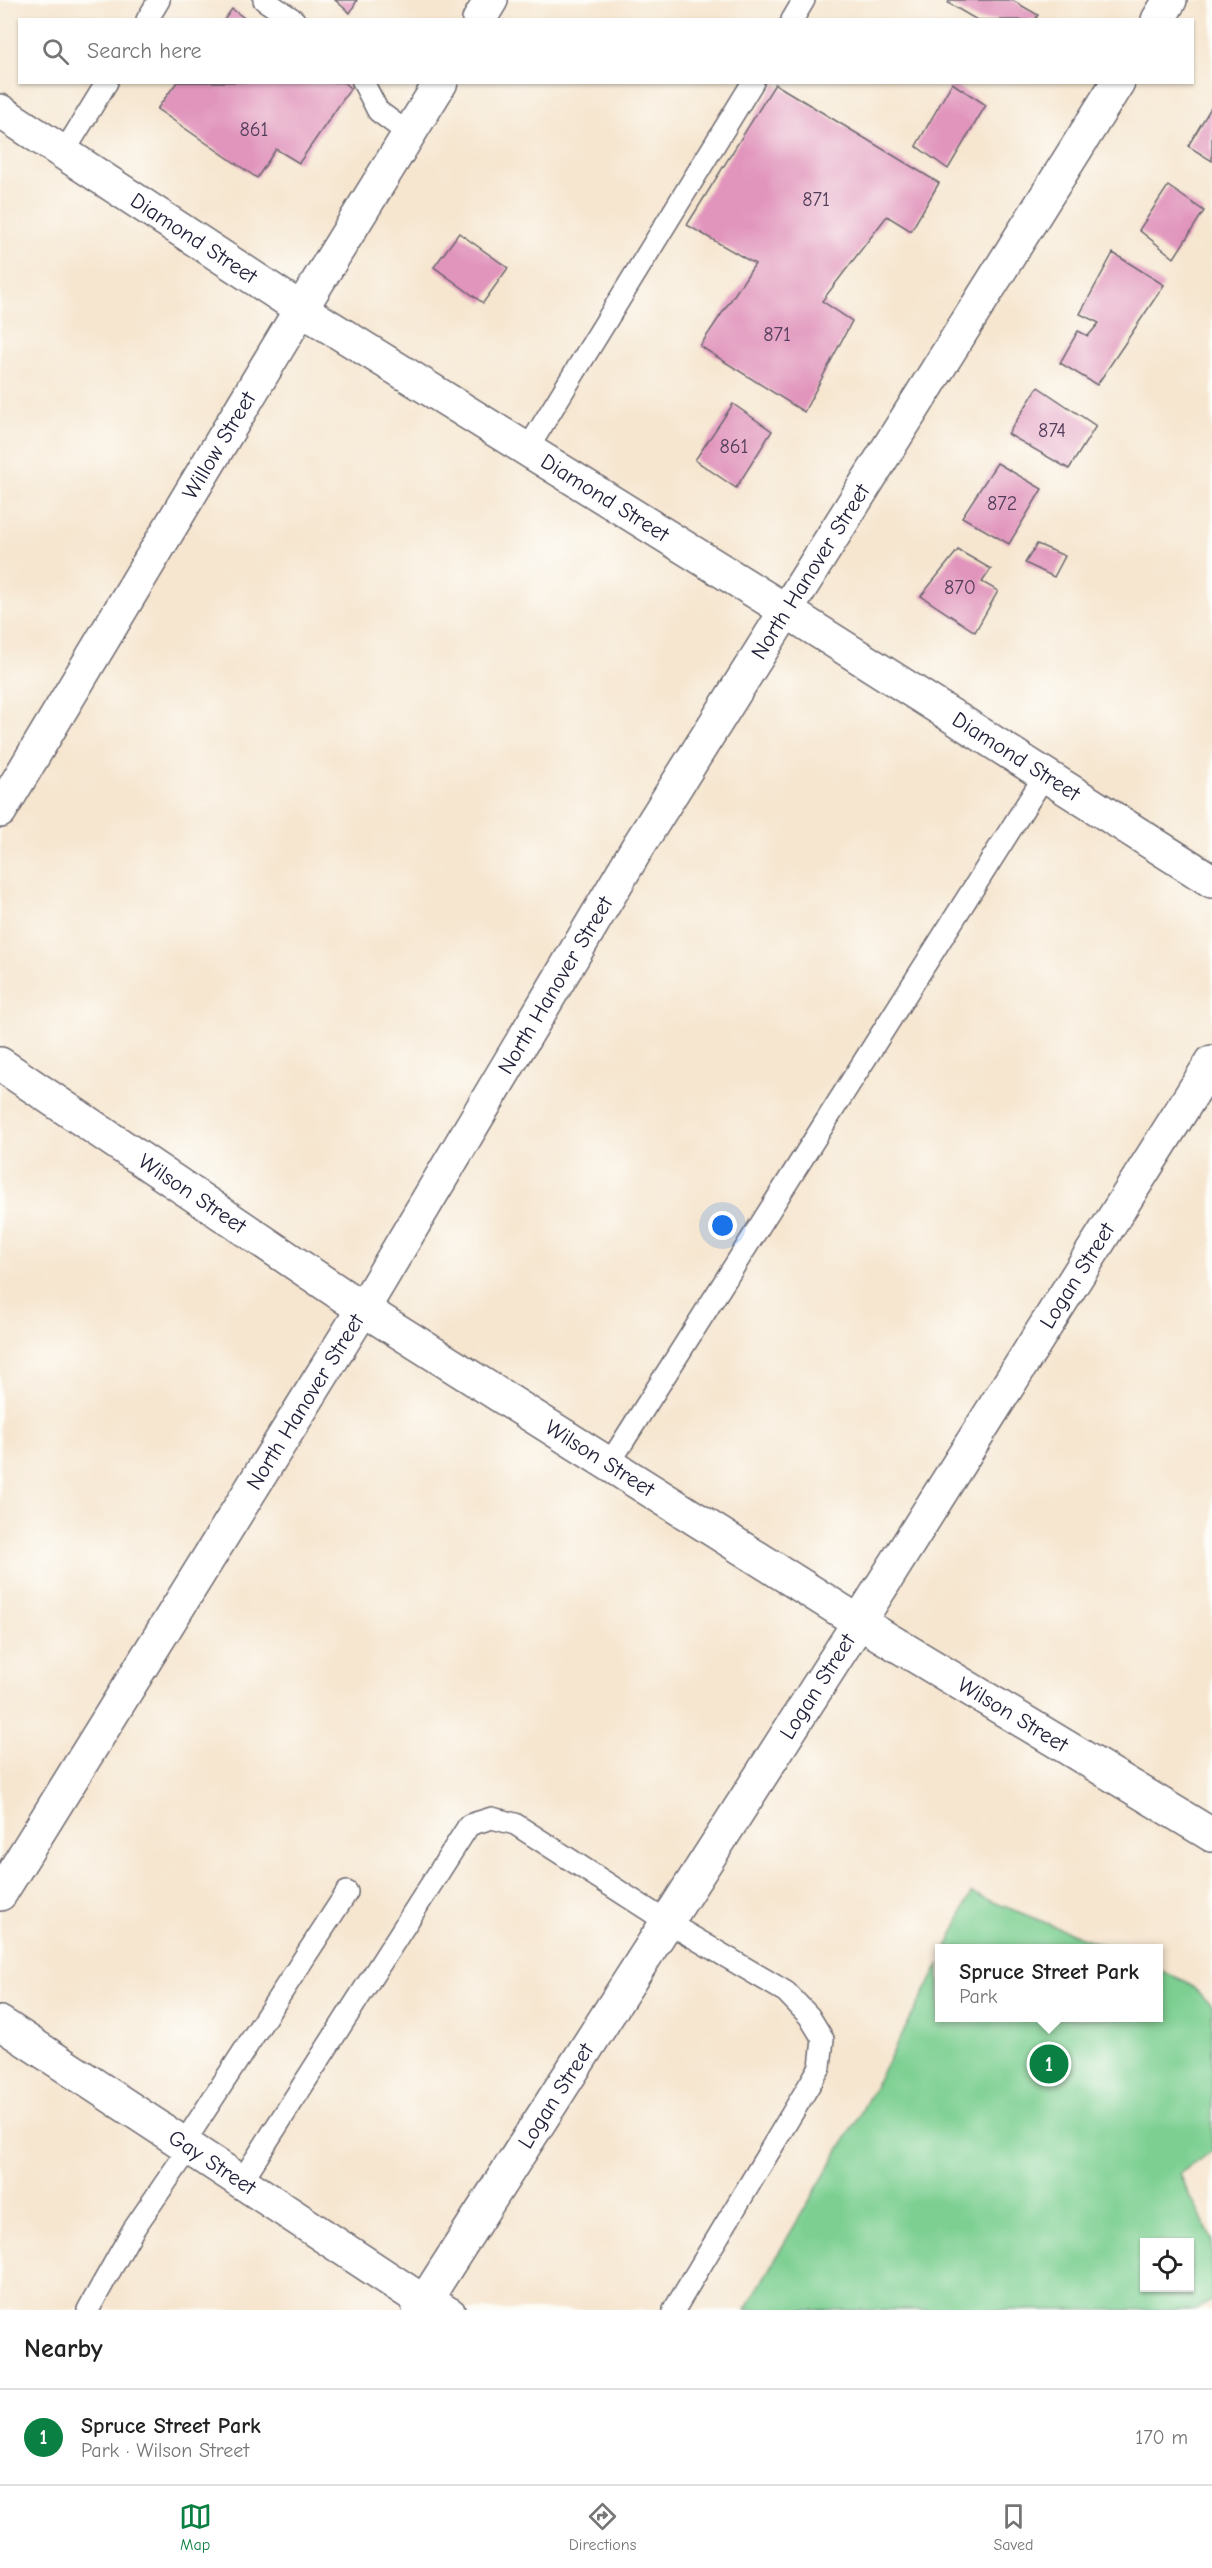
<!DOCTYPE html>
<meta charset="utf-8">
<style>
body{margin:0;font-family:"Comic Neue",sans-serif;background:#f6f6f6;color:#222}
.controls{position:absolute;right:18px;bottom:18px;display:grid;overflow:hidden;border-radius:0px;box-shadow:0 2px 4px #0004}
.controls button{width:54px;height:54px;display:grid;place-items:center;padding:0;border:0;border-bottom:2px solid #e0e0e0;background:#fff;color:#222;font:30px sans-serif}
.you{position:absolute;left:723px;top:1226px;width:21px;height:21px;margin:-15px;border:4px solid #fff;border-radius:50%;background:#1a73e8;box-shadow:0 0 0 9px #1a73e833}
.badge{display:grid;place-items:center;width:39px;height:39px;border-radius:50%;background:#0b8043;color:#fff;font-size:20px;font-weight:700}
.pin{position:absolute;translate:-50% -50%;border:3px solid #fff;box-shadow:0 2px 6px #0006}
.popup{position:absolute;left:935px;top:1944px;width:228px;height:78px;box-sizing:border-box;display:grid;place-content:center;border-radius:0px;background:#fff;filter:drop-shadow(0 2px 4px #0005);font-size:20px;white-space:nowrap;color:#767676}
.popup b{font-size:22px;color:#222}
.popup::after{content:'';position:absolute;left:50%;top:100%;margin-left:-12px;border:12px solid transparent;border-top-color:#fff}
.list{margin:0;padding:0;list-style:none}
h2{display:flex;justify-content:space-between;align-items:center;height:78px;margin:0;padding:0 24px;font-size:26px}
h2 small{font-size:20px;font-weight:400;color:#767676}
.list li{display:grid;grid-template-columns:39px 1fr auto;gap:18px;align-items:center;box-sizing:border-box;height:96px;padding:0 24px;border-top:2px solid #e0e0e0}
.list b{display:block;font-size:22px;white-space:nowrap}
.list p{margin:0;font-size:20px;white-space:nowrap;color:#767676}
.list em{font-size:20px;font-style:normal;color:#767676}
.icon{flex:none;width:33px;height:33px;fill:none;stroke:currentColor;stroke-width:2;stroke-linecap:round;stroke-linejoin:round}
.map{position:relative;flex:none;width:1212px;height:2310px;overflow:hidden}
.search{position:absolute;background:#fff;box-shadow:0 2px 4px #0004;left:18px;right:18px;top:18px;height:66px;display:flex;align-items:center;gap:15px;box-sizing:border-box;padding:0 21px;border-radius:0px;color:#767676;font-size:22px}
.sheet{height:174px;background:#fff}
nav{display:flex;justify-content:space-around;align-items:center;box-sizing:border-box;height:84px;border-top:2px solid #e0e0e0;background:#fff;font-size:16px;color:#767676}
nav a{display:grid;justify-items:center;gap:3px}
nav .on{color:#0b8043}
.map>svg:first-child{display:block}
.green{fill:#7ccf91;stroke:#4f7866;stroke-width:1.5;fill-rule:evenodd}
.building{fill:#e194bc}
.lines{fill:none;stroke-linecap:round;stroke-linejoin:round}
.lane-casing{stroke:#6c676f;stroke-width:24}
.street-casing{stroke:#6c676f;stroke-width:36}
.secondary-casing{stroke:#6c676f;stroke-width:36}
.lane{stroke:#fff;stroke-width:21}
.street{stroke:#fff;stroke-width:33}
.secondary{stroke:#fff;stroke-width:33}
.labels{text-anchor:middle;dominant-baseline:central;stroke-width:5;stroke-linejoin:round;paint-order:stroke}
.number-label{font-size:20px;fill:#523e5b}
.street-label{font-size:22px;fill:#22223b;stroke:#fdfcf7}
</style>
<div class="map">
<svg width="1212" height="2310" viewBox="0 0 1212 2310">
<rect width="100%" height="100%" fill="#fdfcf7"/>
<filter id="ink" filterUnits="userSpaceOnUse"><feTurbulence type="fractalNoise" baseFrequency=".0167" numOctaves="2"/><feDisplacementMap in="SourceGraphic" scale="12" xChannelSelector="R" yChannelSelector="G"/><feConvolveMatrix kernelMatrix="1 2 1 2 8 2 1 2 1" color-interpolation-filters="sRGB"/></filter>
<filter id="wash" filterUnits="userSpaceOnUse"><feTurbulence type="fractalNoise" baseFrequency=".008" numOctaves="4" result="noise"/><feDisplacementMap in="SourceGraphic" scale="24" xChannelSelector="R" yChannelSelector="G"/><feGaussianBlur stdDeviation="1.35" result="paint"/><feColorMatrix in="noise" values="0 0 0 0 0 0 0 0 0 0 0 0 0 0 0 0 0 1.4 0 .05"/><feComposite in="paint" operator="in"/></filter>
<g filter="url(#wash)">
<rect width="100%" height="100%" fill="#f6e6d0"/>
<g class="green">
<polygon points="971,1893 1109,1948 947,1948"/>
<path d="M 939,1965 L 940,2018 L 1158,2018 L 1159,1970 L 1187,1982 L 1212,2005 L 1212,2151 L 1179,2174 L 1212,2239 L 1212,2300 L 1197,2310 L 745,2310 L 855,2123 ZM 1190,2242 L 1190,2288 L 1144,2288 L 1144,2242 Z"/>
</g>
<g id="blocks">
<g class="building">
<polygon points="335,0 357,0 350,13"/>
<polygon points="950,0 1012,0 1038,15 1035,20 977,20 948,3"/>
<polygon points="232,9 247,20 224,20"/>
<polygon points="177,82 343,82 351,88 299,163 276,149 257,178 157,109"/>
<polygon points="952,83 986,105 948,169 916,146"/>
<polygon points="775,84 939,183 911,231 887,216 822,301 852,321 804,412 700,346 755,264 687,225"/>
<polygon points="1212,106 1212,161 1188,146"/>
<polygon points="1168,186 1204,211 1174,258 1139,230"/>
<polygon points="459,233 508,268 483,303 434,267"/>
<polygon points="1113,253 1164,285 1097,385 1060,363 1078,331 1088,336 1099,323 1080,314"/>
<polygon points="1038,387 1096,426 1069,469 1008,434"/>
<polygon points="733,404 772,431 736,488 695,460"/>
<polygon points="997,463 1042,489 1009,544 962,517"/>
<polygon points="1037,544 1065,556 1054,577 1025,563"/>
<polygon points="958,550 991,569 982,582 998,591 975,632 921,596"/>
</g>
</g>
</g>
<g filter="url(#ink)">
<use href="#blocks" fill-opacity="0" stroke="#6c676f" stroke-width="1.5"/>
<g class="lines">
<g class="lane-casing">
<g id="lane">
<polyline points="264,0 294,20"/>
<polyline points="147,20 159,0"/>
<polyline points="792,20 804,0"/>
<polyline points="363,82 378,111 409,134"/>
<polyline points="64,152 107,82"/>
<polyline points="527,450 753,82"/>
<polyline points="609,1464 1045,775"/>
<polyline points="184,2143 347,1892"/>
<polyline points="241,2182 469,1825 492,1818 515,1824 667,1922 786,1992 809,2016 823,2039 820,2067 674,2310"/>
<polyline points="429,2295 454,2310"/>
<polyline points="88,2310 133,2230 190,2147"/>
</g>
</g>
<g class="street-casing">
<g id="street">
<polyline points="479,20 491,0"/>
<path id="s1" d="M 0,111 L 301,309 L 785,610 L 1212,881"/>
<path id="s2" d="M 0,811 L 301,309 L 441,82"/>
<path id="s3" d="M 0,2023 L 424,2302"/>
<path id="s4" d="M 419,2310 L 859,1622 L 1212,1062"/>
</g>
</g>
<g class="secondary-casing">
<g id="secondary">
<polyline points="1158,20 1170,0"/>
<path id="s5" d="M 0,1064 L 363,1309 L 859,1622 L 1212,1835"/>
<path id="s6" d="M 0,1894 L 363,1309 L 639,845 L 1118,82"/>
</g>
</g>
<use href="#lane" class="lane"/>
<use href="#street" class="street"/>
<use href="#secondary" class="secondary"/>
</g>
</g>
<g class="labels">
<g class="number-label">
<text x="254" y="129">861</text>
<text x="816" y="199">871</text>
<text x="777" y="334">871</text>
<text x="1052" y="430">874</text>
<text x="734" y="446">861</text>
<text x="1002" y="503">872</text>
<text x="960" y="587">870</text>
</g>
<g class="street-label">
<text stroke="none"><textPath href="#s1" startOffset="232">Diamond Street</textPath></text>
<text stroke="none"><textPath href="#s2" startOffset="426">Willow Street</textPath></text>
<text stroke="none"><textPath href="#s1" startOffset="718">Diamond Street</textPath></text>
<text stroke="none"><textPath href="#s6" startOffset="1551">North Hanover Street</textPath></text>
<text stroke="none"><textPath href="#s1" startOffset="1204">Diamond Street</textPath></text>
<text stroke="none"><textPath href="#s6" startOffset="1065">North Hanover Street</textPath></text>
<text stroke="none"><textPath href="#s5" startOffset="232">Wilson Street</textPath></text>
<text stroke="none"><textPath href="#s4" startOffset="1226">Logan Street</textPath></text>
<text stroke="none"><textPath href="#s6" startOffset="579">North Hanover Street</textPath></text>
<text stroke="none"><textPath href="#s5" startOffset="718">Wilson Street</textPath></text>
<text stroke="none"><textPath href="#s4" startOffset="740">Logan Street</textPath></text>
<text stroke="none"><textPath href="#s5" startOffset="1204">Wilson Street</textPath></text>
<text stroke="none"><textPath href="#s4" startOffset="254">Logan Street</textPath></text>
<text stroke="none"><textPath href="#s3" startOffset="254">Gay Street</textPath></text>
</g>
</g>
</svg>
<div class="controls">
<button><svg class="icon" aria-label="locate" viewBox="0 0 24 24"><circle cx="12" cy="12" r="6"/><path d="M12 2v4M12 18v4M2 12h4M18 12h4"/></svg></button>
</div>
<div class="you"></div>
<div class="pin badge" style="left:1049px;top:2064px">1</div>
<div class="popup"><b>Spruce Street Park</b>Park</div>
<div class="search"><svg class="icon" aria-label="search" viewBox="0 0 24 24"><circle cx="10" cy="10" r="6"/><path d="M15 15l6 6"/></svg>Search here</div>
</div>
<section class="sheet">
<h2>Nearby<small></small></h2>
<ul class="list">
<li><span class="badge">1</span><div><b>Spruce Street Park</b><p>Park · Wilson Street</p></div><em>170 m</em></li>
</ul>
</section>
<nav>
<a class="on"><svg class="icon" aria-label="map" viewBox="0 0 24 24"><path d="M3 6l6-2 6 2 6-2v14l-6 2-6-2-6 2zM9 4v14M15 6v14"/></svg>Map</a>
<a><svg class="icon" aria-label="directions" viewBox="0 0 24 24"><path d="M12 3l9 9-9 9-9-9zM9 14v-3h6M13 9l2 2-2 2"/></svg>Directions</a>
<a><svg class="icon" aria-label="saved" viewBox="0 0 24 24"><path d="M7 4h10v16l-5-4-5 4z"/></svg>Saved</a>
</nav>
